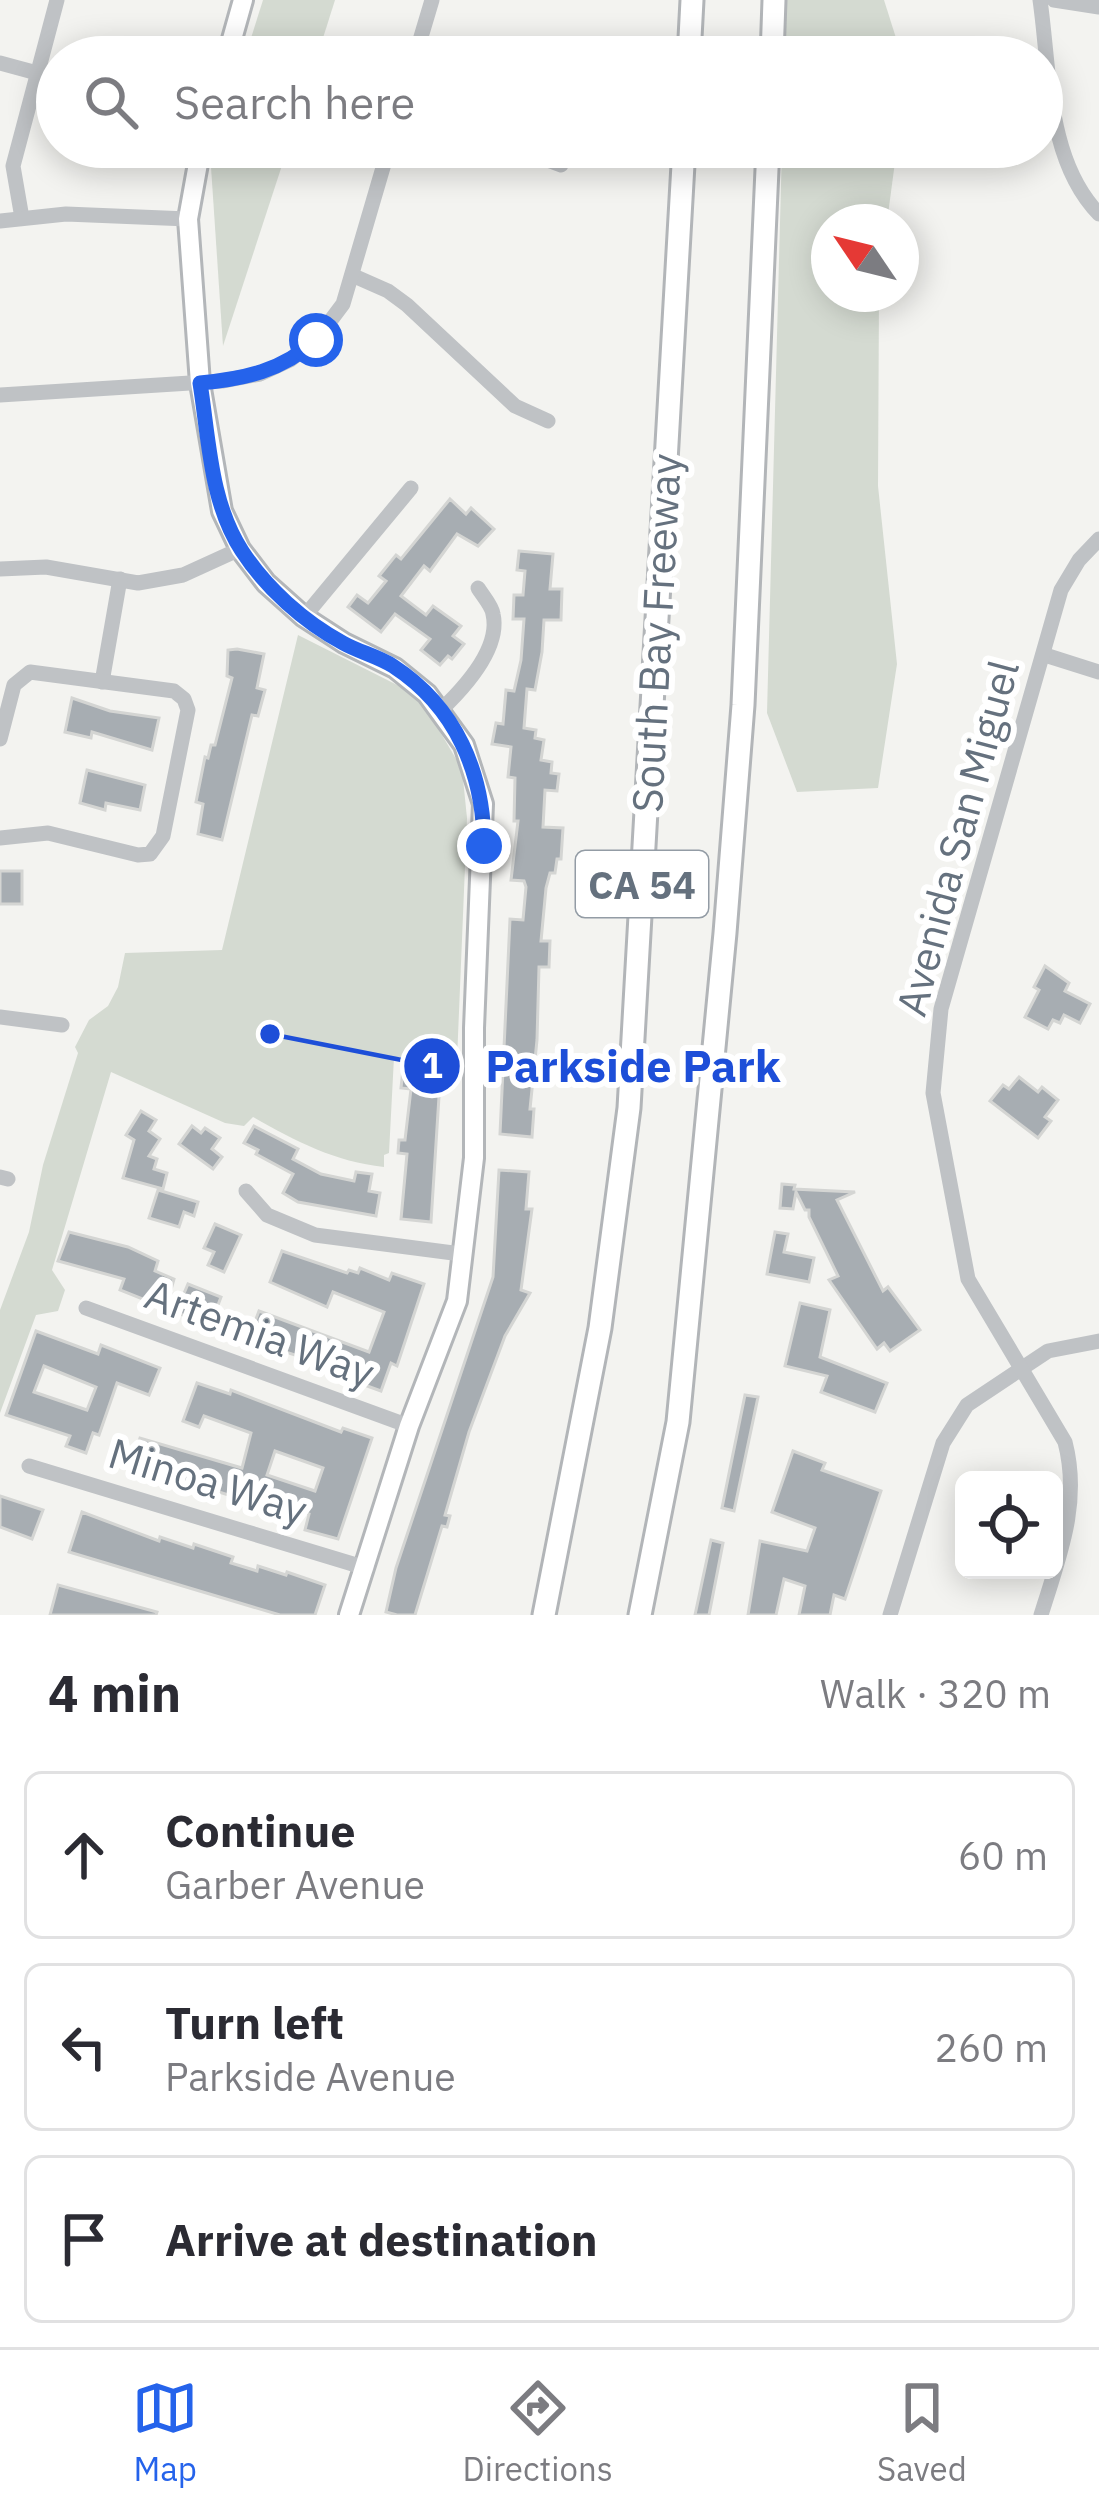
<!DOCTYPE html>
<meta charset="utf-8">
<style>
body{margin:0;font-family:"IBM Plex Sans",sans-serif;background:#f7f7f7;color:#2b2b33}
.controls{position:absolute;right:36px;bottom:36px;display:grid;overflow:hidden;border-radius:18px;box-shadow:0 6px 30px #0003}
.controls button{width:108px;height:108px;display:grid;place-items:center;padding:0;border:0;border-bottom:3px solid #e1e1e2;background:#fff;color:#2b2b33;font:60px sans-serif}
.compass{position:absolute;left:811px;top:204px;width:108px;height:108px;border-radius:50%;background:#fff;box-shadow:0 6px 30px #0003;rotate:305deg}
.stop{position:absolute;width:36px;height:36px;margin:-27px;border:9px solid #2563eb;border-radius:50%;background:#fff}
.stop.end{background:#2563eb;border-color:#fff;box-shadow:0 3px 12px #0008}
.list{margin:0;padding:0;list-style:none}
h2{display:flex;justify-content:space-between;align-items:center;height:156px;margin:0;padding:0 48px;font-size:51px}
h2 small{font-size:39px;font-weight:400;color:#7c7c81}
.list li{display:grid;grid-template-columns:78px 1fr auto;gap:36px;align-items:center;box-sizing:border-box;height:168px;margin:0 24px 24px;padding:0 24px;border:3px solid #e1e1e2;border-radius:18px}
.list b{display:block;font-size:45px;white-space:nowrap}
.list p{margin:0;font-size:39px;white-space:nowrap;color:#7c7c81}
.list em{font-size:39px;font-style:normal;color:#7c7c81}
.icon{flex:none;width:66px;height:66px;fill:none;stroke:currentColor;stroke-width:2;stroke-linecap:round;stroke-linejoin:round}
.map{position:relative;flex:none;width:1099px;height:1615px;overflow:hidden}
.search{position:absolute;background:#fff;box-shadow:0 6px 30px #0003;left:36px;right:36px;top:36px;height:132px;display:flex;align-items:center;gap:30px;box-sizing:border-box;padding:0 42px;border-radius:66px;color:#7c7c81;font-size:45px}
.sheet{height:732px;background:#fff}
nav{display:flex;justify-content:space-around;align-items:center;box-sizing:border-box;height:168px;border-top:3px solid #e1e1e2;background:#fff;font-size:33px;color:#7c7c81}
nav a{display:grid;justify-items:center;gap:6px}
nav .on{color:#2563eb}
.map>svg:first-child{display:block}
.green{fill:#d4dad1}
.building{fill:#a7adb2;stroke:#d4d5d3;stroke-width:3;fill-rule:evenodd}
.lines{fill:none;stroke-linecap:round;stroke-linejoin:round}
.major-casing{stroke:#b3b6b9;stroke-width:24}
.highway-casing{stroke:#b2b5b8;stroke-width:27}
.minor{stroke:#bfc2c5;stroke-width:15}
.major{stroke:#fff;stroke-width:18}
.highway{stroke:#fff;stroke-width:21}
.route{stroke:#2563eb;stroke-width:15}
.labels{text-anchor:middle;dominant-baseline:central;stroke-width:12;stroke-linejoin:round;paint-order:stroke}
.shield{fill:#fff;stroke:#939ca5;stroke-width:3}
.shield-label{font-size:39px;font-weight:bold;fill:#65717e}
.street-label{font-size:42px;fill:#65717e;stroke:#fff}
.leader{fill:none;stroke:#1d4ed8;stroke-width:4.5}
.callout-dot{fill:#1d4ed8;stroke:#fff;stroke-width:4.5}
.mark-label{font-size:36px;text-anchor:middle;font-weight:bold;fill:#fff}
.callout-label{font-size:45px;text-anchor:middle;font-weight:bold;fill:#1d4ed8;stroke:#fff;stroke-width:12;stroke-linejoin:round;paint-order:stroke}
</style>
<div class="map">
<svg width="1099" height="1615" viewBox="0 0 1099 1615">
<rect width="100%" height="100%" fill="#f3f3f0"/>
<g class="green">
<polygon points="263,0 335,0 317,57 245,57"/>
<polygon points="786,0 884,0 902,57 784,57"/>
<polygon points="217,147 288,147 223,346 211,167"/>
<polygon points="782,147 897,147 887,222 829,222 829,294 879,294 878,486 897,664 878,788 797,792 767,713"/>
<path d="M 298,635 L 419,696 L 462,769 L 467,818 L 457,1060 L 394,1057 L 389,1153 L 384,1155 L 384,1167 C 335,1162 295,1141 253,1117 L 244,1126 L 225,1123 L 111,1072 L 52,1270 L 65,1290 L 58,1311 L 36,1315 L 0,1413 L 0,1310 L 29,1232 L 43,1165 L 78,1053 L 75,1047 L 89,1020 L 108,1006 L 118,987 L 125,953 L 222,950 Z"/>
</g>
<g class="building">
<polygon points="450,499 466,514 471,508 494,529 478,546 457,534 430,571 424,566 401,596 426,615 433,606 461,626 453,636 464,644 452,659 448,656 440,665 421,650 430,639 395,614 381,632 348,607 357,595 368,603 386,581 379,576 396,555 401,559"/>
<polygon points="519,551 553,554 550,589 562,589 561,620 544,620 542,652 535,690 527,689 524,728 536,730 535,738 544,740 541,760 552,762 551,773 559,774 557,791 545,790 543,827 563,828 561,859 557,859 555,873 550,873 546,888 541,941 550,941 549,967 539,967 537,1040 530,1109 534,1109 532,1137 500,1134 510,919 523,920 526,887 524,881 511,880 518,821 514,821 515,778 508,777 511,747 492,744 496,723 503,724 506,690 514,691 521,660 524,619 513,619 514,595 523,595 525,571 517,570"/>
<polygon points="237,649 264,654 257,688 265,690 258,716 252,715 222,840 198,834 203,804 196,802 205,757 208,758 211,745 215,745 232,678 227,676 228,650"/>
<polygon points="72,698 110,711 159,718 152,750 92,732 91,738 65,732"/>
<polygon points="87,770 145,785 140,810 106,803 105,810 80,803"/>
<rect x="0" y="871" width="22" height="33"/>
<polygon points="1045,966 1069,983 1065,991 1090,1004 1080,1023 1064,1015 1060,1023 1053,1020 1048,1029 1025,1017 1039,990 1034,987"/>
<polygon points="404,1061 441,1065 431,1222 401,1219 407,1154 398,1153 399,1140 405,1140 411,1089 401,1088"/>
<polygon points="1019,1077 1038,1092 1042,1087 1058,1100 1045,1117 1051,1121 1038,1138 990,1101 1003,1085 1009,1089"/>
<polygon points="141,1111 156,1120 149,1131 160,1139 149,1156 157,1159 154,1169 167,1173 163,1189 123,1178 134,1140 126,1135"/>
<polygon points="192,1126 201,1133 205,1128 220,1138 212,1149 222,1157 213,1169 179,1144"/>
<polygon points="254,1126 298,1149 293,1159 321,1174 354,1181 356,1172 372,1174 369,1191 380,1193 376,1216 298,1202 283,1193 293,1174 256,1154 258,1150 244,1143"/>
<polygon points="499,1170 529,1172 526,1209 532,1209 521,1290 530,1293 505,1336 469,1432 445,1515 450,1516 447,1527 442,1526 415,1615 397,1615 386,1612 396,1568 493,1277"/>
<polygon points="782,1184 795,1185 794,1189 855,1192 837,1200 883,1291 888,1287 920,1330 890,1351 884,1343 877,1349 829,1280 838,1276 809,1217 809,1210 805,1210 796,1192 793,1209 780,1208"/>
<polygon points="158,1190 198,1202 194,1216 184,1212 179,1227 149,1218"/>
<polygon points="215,1224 241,1235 224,1272 208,1265 214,1252 204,1248"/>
<polygon points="69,1232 128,1247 158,1261 155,1271 174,1279 170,1293 182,1298 188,1284 221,1297 210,1326 120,1290 124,1279 58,1261"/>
<polygon points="775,1232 788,1234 784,1252 814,1258 809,1282 767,1274"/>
<polygon points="282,1251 347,1273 349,1270 358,1273 360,1268 389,1280 392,1273 424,1284 397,1366 391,1363 381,1391 348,1379 353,1366 332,1357 326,1370 314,1361 248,1340 259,1311 369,1352 384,1312 333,1292 327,1307 270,1282"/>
<polygon points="800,1303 830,1310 820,1357 887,1383 875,1412 821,1392 827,1376 785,1366"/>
<path d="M 36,1331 L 98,1354 L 101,1345 L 160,1368 L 149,1395 L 117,1383 L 99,1435 L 93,1433 L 86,1453 L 66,1446 L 70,1436 L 6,1415 ZM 44,1366 L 96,1387 L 87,1410 L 34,1392 Z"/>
<path d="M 197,1383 L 230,1394 L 231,1390 L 341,1432 L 343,1428 L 372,1438 L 338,1539 L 305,1530 L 309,1514 L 286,1507 L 284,1513 L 246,1501 L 245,1504 L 231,1500 L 232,1496 L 131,1465 L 140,1438 L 242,1468 L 251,1433 L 204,1416 L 199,1427 L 183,1421 ZM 275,1451 L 323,1468 L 315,1491 L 267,1475 Z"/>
<polygon points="745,1395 758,1397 734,1511 722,1508"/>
<polygon points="793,1451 825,1463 822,1470 881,1491 845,1599 834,1595 830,1615 799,1615 805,1586 784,1579 776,1615 748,1615 760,1541 807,1551 815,1528 772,1512"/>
<polygon points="0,1496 43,1510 32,1539 0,1527"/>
<polygon points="82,1512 159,1541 160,1537 193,1548 194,1544 233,1557 231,1563 257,1571 258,1566 286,1575 287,1572 325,1585 315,1615 280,1615 69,1552"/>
<polygon points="711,1540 723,1543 709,1615 695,1615"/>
<polygon points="58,1585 157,1612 156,1615 50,1615"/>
</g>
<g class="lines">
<g class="major-casing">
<g id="major">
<polyline points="227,57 243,0"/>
<polyline points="201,147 188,219 200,383 222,511 240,549 266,583 304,617 344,643 395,668 427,694 464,745 483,804 474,1028 474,1158 457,1301 409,1426 349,1615"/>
</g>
</g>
<g class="highway-casing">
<g id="highway">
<polyline points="689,57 692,0"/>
<polyline points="772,57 774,0"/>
<polyline points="544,1615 600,1328 629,1108 684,147"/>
<polyline points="640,1615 678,1422 725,933 743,705 768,147"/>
</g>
</g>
<g class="minor">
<path d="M 1040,0 C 1050,70 1047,161 1099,214"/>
<polyline points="1054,0 1099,7"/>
<polyline points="415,57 432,0"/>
<polyline points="0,63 37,73"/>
<polyline points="513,147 561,165"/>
<polyline points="22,218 13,166 57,0"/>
<polyline points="0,221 66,214 188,219"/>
<polyline points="354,276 388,291 407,305 515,406 548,421"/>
<polyline points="0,395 222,381 260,374 290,360 316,340 343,304 389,147"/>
<polyline points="0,569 46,567 138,583 183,575 240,549"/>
<polyline points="304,617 411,488"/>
<polyline points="1045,655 1099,672"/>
<polyline points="102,682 120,579"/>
<path d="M 441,710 C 463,689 501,649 493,614 C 492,606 483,596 478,588"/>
<polyline points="0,739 14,685 30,672 174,691 184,699 188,710 163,836 150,854 138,855 48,833 0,838"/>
<polyline points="0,1017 62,1025"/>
<polyline points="0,1177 8,1179"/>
<polyline points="246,1191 267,1215 315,1235 461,1254"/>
<polyline points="86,1308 409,1426"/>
<polyline points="29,1466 366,1568"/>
<polyline points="890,1615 943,1443 967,1405 1048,1351 1099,1341"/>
<path d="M 1041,1615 C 1059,1557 1081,1503 1065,1442 L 968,1279 L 933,1093 L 941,1009 L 1061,590 L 1079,560 L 1099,539"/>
</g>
<use href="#major" class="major"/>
<use href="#highway" class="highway"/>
</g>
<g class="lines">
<path class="route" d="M 316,340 C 282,371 244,379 200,383 C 209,439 210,502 242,551 C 266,588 304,622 343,643 C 359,652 377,656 393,666 C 456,707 484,773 484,846"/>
</g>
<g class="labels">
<rect class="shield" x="576" y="851" width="132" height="66" rx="9"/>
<g class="shield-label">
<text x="642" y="884">CA 54</text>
</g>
<g class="street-label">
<text transform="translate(656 633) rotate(-87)">South Bay Freeway</text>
<text transform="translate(957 838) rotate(-75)">Avenida San Miguel</text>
<text transform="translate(260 1333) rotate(20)">Artemia Way</text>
<text transform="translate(208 1481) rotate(17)">Minoa Way</text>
</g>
</g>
<path class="leader" d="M270 1034L432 1066"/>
<g class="callout-dot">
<circle cx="270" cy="1034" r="12"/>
<circle cx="432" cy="1066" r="30"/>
</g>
<g class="mark-label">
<text x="432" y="1078">1</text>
</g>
<g class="callout-label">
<text x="633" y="1082">Parkside Park</text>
</g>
</svg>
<div class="controls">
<button><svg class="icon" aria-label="locate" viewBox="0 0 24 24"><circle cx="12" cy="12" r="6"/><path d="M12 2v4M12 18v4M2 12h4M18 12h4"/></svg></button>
</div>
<svg class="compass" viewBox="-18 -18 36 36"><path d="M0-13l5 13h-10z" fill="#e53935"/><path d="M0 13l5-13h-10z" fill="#7c7c81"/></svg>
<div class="stop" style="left:316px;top:340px"></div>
<div class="stop end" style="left:484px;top:846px"></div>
<div class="search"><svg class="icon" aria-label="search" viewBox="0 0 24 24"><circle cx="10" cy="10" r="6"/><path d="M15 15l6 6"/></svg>Search here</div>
</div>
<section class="sheet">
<h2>4 min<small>Walk · 320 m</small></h2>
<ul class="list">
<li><svg class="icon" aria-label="ahead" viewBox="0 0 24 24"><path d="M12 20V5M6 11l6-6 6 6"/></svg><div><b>Continue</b><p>Garber Avenue</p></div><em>60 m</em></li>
<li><svg class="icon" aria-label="left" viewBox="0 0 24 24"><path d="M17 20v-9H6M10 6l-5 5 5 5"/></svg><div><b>Turn left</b><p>Parkside Avenue</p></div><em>260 m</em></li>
<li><svg class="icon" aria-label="arrive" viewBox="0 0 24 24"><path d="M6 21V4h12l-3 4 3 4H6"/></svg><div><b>Arrive at destination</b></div></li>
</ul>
</section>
<nav>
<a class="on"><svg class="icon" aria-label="map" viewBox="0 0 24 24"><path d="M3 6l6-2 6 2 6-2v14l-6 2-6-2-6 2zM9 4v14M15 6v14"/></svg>Map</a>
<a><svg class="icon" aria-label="directions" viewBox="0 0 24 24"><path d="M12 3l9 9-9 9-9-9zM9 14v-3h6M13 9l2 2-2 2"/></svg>Directions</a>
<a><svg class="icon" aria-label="saved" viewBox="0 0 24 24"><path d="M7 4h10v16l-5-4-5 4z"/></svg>Saved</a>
</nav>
